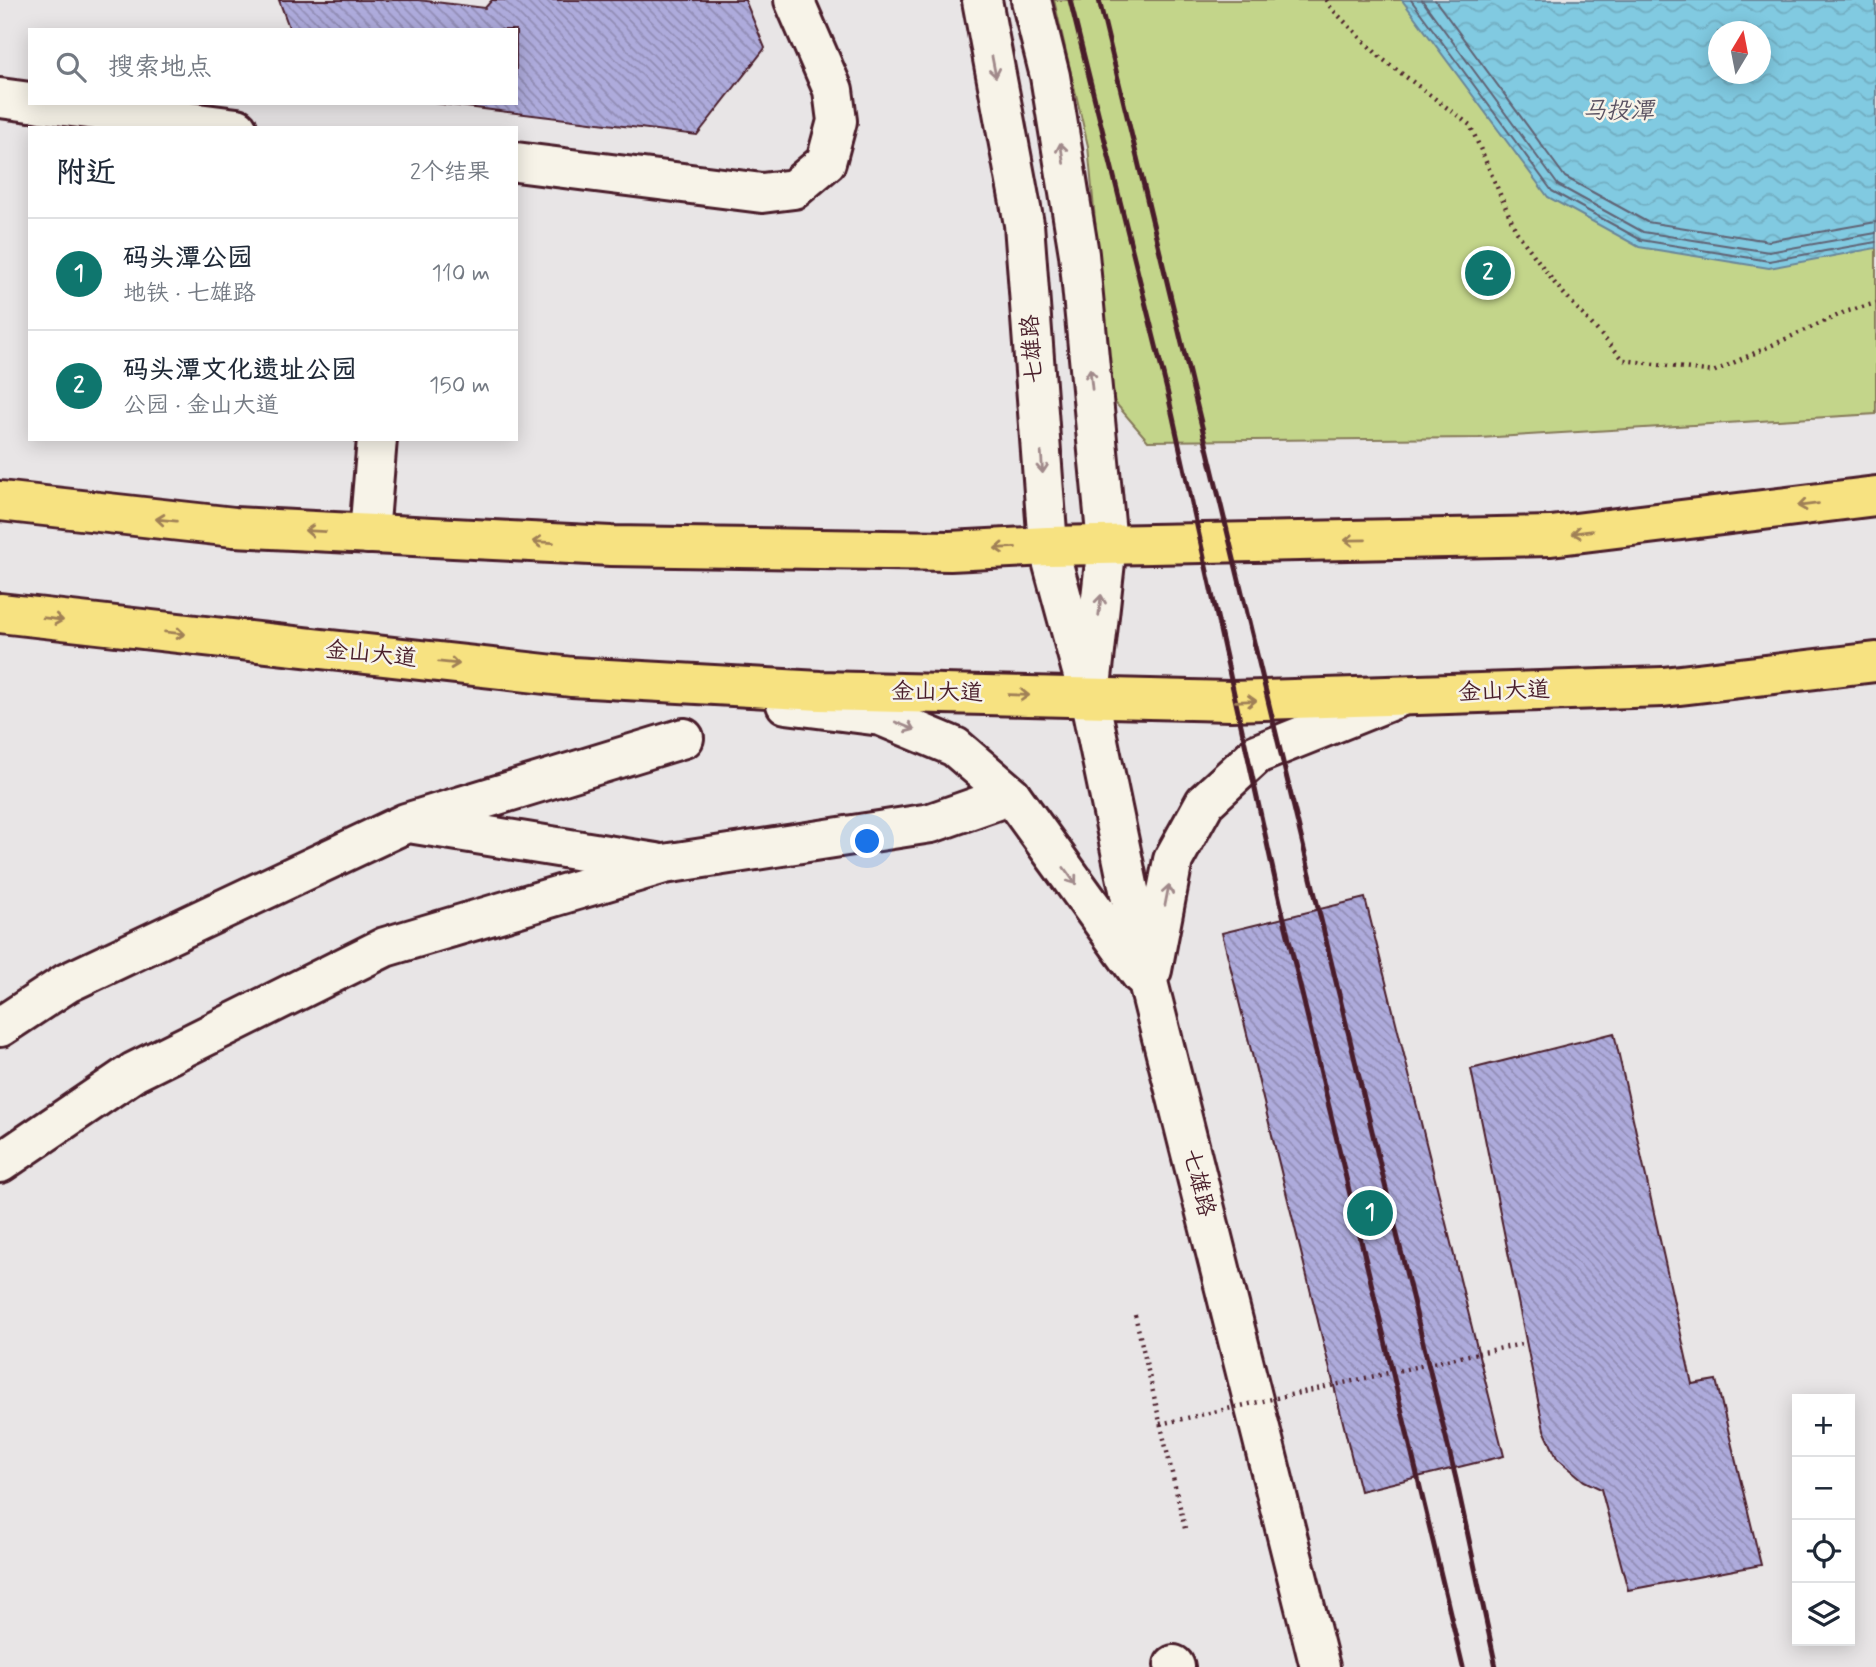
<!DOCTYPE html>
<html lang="zh">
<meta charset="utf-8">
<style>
body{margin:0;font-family:Mynerve,"LXGW WenKai TC",sans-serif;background:#f6f6f7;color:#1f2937}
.controls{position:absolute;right:21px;bottom:21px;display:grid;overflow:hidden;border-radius:0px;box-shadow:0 4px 18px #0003}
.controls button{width:63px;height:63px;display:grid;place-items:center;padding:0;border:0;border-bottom:2px solid #e0e1e3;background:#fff;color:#1f2937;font:35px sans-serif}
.compass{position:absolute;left:1708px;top:21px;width:63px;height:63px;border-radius:50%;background:#fff;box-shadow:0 4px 18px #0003;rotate:10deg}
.you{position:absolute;left:868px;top:842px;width:24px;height:24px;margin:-18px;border:5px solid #fff;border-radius:50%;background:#1a73e8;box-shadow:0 0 0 10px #1a73e833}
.badge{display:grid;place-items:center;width:46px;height:46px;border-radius:50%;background:#0f766e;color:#fff;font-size:23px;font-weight:700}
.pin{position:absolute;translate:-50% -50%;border:4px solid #fff;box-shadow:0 2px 7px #0006}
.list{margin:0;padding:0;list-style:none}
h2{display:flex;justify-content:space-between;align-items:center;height:91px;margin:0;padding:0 28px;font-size:30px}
h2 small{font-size:23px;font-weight:400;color:#747a83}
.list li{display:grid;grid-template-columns:46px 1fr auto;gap:21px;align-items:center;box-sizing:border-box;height:112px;padding:0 28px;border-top:2px solid #e0e1e3}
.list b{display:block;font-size:26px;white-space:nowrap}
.list p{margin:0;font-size:23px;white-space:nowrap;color:#747a83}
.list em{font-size:23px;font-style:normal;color:#747a83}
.icon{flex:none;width:38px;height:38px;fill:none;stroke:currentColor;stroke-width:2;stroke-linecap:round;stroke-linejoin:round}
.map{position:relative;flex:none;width:1876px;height:1667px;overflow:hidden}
.search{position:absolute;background:#fff;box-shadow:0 4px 18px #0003;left:28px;top:28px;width:490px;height:77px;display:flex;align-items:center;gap:18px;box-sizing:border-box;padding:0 24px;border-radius:0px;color:#747a83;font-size:26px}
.panel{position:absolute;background:#fff;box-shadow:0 4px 18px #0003;left:28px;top:126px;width:490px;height:315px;border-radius:0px}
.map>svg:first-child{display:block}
.green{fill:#c3d58a;stroke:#867a5a;stroke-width:2;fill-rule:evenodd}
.water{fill:url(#water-waves);stroke:#6b8698;stroke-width:2;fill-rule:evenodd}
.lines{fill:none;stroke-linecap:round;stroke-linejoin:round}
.shore{stroke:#606374;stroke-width:2}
.building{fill:url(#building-back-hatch);stroke:#4a1f2b;stroke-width:2}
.minor-casing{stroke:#4a1f2b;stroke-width:44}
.major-casing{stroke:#4a1f2b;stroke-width:44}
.path{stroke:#4a1f2b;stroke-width:4.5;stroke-dasharray:2 5;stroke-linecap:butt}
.minor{stroke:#f7f3e8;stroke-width:38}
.major{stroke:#f7e281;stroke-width:38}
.rail{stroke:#4a1f2b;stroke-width:5}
.path-bridge{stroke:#4a1f2b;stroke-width:4.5;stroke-dasharray:2 5;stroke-linecap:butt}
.oneway{stroke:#a0898a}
.oneway2{stroke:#a08056}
.labels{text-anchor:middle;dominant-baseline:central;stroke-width:5;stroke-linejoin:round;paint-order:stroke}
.street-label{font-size:23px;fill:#4a1f2b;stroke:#f7f3e8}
.water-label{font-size:24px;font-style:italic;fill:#5a5262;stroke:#f7f3e8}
</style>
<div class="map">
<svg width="1876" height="1667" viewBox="0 0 1876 1667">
<defs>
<pattern id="water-waves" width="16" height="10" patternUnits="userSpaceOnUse" patternTransform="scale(1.75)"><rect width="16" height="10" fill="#81cae1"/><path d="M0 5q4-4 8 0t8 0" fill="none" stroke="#71adc1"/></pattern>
<pattern id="building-back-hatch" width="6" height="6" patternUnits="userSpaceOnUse" patternTransform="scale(1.75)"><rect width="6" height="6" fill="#aeabdc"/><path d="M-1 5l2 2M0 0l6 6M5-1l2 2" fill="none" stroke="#908bb3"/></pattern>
</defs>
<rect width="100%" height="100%" fill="#e8e5e6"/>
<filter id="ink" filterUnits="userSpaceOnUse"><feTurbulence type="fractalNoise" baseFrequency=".0143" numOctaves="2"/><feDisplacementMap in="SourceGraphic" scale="14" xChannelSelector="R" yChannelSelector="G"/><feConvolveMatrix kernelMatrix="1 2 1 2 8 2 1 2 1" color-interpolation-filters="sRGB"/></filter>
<g filter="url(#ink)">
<path class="green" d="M 1054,0 L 1876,0 L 1876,414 L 1479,438 L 1148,441 L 1112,399 L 1088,146 ZM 1718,32 L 1760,32 L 1760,74 L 1718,74 Z"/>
<path class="water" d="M 1402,0 L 1876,0 L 1876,248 L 1769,268 L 1639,247 L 1548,197 ZM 1718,32 L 1760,32 L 1760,74 L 1718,74 Z"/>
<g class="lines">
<g class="shore">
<polyline points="1411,0 1552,191 1641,240 1769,261 1876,242"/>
<polyline points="1422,0 1558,185 1643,232 1769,252 1876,233"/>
<polyline points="1435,0 1565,177 1647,222 1769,241 1876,222"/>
</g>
</g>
<g class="building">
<polygon points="279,0 418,0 485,8 492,0 745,0 765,48 697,135 434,103 516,103 516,30 290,30"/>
<polygon points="1365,898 1504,1456 1360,1491 1222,933"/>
<polygon points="1614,1033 1692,1384 1716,1380 1761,1565 1628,1590 1601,1489 1584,1481 1557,1458 1544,1430 1471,1069"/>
</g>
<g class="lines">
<g class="minor-casing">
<g id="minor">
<polyline points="982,0 1024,224 1048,546 1089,697 1149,986 1320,1667"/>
<polyline points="1031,0 1050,76 1079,254 1107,544 1092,678"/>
<polyline points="0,98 30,102"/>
<polyline points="40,103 237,128"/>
<polyline points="516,162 762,193 794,189 826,162 837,121 833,90 794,0"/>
<polyline points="369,534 377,439"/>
<polyline points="786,704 881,716 955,747 1011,795 1141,975"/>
<polyline points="415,824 656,863"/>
<polyline points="1152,970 1173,860 1205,802 1257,754 1399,697"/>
<polyline points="0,1027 67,983 406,823 684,738"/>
<polyline points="0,1163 134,1072 385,947 664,864 931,823 1011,795"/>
<polyline points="1174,1665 1175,1667"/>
</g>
</g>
<g class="major-casing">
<g id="major">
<polyline points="0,501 234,527 611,546 950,551 1048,546 1551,536 1876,496"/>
<polyline points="0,613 572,677 820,691 1231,701 1663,687 1876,662"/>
</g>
</g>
<g class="path">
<polyline points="1326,0 1331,8 1381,58 1470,125 1516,231 1556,285 1624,360 1713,372 1845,312 1876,303"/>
<polyline points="1135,1315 1186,1533"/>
<polyline points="1478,1353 1527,1343"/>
</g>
<use href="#minor" class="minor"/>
<use href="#major" class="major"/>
<g class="rail">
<polyline points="1070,0 1167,390 1280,902 1463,1667"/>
<polyline points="1099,0 1456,1479 1496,1667"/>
</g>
<polyline class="path-bridge" points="1160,1424 1478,1353"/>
</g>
<defs><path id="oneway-shaft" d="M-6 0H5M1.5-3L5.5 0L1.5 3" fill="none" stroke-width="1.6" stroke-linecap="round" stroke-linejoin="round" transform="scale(1.75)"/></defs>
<g class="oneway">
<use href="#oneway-shaft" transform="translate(994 67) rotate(79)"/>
<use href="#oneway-shaft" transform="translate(1062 153) rotate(-99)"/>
<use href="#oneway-shaft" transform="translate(1091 379) rotate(-96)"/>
<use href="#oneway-shaft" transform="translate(1042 463) rotate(86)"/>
<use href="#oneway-shaft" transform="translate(1100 605) rotate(-83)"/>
<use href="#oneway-shaft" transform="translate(905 726) rotate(22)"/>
<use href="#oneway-shaft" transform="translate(1070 876) rotate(54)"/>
<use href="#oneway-shaft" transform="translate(1167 895) rotate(-79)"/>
</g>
<g class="oneway2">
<use href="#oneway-shaft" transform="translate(1808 505) rotate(173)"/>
<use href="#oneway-shaft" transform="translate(166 520) rotate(-174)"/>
<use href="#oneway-shaft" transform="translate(315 531) rotate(-177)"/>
<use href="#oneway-shaft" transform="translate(1582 532) rotate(173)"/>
<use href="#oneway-shaft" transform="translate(1355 540) rotate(179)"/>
<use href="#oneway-shaft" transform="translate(543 542) rotate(-177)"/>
<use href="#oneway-shaft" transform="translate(1005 548) rotate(177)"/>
<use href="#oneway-shaft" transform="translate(53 619) rotate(7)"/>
<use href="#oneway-shaft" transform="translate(175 633) rotate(6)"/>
<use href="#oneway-shaft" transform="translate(449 663) rotate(6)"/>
<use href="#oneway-shaft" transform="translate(1019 695) rotate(2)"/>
<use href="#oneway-shaft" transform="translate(1246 701) rotate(-2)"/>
</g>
</g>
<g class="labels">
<g class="street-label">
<text transform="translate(1033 349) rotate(-94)">七雄路</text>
<text transform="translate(371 655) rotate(6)">金山大道</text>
<text transform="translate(1504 692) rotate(-2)">金山大道</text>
<text transform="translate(937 693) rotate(1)">金山大道</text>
<text transform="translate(1198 1183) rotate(76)">七雄路</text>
</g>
<g class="water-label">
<text x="1618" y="111">马投潭</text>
</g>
</g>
</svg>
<div class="controls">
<button>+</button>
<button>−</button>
<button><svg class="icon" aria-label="locate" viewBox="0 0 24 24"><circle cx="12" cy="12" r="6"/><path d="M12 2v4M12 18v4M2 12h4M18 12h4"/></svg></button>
<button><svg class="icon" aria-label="layers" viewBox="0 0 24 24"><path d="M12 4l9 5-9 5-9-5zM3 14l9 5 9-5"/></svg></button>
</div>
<svg class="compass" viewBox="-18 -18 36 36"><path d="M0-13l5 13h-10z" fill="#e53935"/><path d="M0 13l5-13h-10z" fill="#747a83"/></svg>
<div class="you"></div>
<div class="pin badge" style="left:1370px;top:1213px">1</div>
<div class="pin badge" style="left:1488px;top:273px">2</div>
<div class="search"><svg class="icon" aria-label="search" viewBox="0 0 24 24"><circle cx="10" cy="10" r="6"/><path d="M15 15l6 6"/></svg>搜索地点</div>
<section class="panel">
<h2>附近<small>2个结果</small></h2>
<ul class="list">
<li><span class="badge">1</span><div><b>码头潭公园</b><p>地铁 · 七雄路</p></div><em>110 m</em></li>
<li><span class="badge">2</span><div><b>码头潭文化遗址公园</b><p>公园 · 金山大道</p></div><em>150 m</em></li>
</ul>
</section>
</div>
